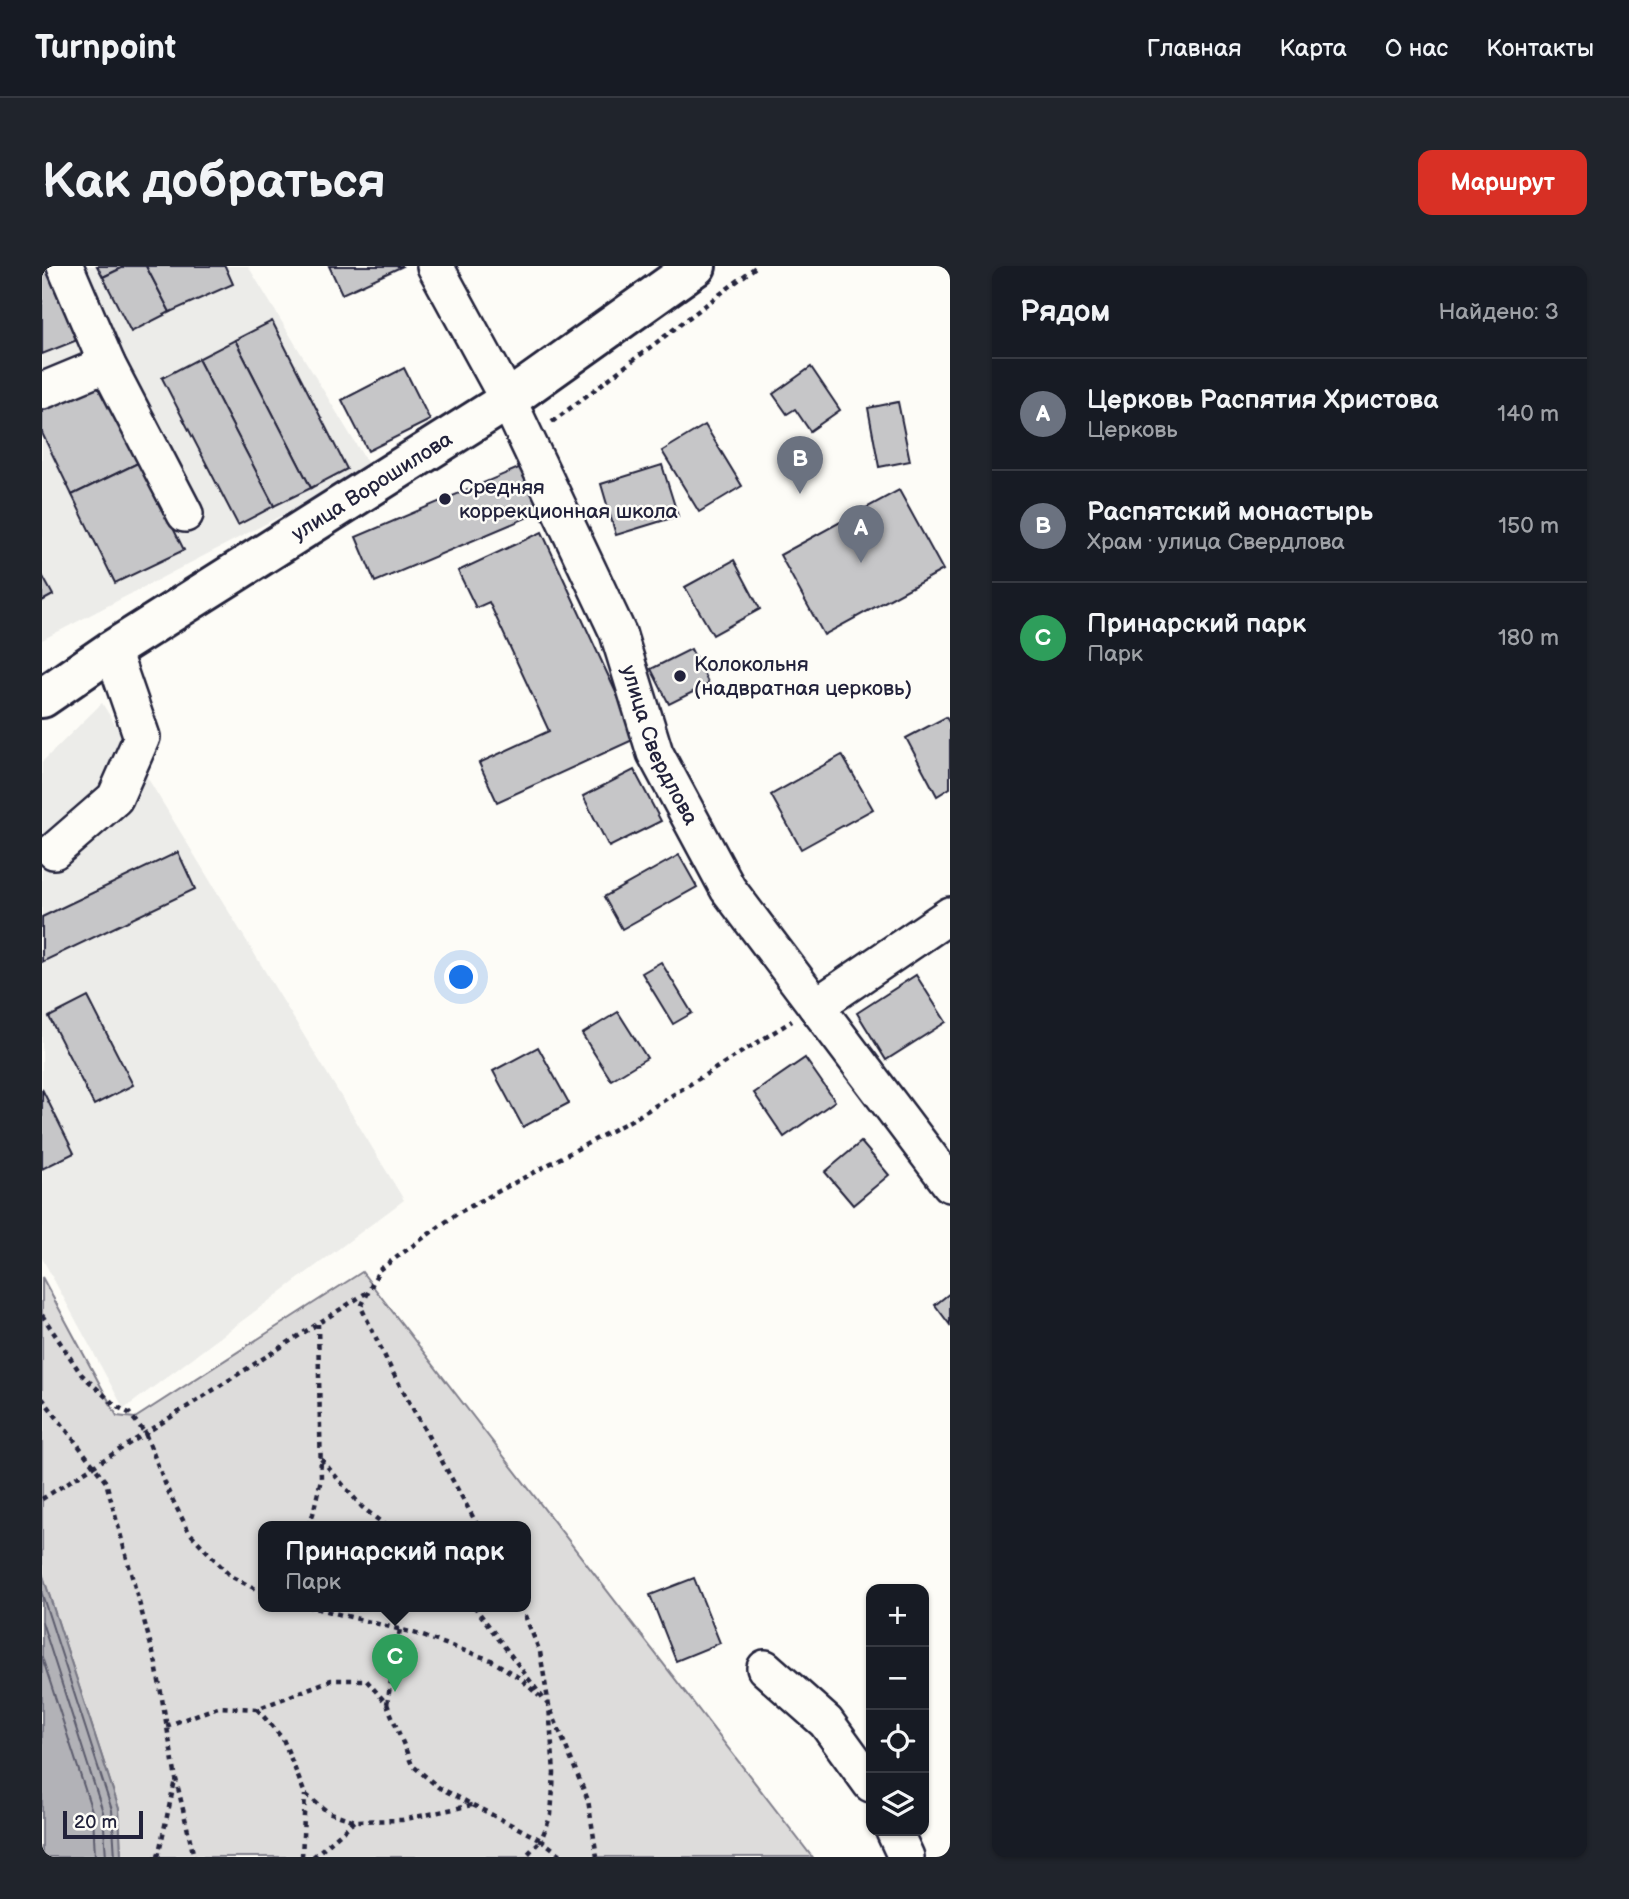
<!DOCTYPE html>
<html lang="ru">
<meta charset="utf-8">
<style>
body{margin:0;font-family:"Balsamiq Sans",sans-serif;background:#20242c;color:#f1f3f6}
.controls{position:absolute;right:21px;bottom:21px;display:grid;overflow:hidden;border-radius:14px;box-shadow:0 2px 5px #0004}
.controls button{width:63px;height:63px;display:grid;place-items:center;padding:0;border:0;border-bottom:2px solid #363941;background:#171b24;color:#f1f3f6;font:35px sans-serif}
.scale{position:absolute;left:21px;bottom:18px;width:80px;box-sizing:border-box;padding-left:7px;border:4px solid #22223b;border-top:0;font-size:19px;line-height:24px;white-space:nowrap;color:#22223b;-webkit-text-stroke:5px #fdfcf7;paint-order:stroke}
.you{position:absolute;left:420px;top:712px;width:24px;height:24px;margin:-18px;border:5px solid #fff;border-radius:50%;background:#1a73e8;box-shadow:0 0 0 10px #1a73e833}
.badge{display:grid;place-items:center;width:46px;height:46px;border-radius:50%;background:#d93025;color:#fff;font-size:23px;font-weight:700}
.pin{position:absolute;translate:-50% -58px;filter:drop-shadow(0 2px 4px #0008)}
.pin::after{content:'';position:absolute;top:37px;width:24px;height:21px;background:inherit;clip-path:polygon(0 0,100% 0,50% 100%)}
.popup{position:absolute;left:216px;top:1255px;width:273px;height:91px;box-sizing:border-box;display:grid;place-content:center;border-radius:14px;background:#171b24;filter:drop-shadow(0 2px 5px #0005);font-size:23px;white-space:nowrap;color:#9ea1a6}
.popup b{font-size:26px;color:#f1f3f6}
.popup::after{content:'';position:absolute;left:50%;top:100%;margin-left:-14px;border:14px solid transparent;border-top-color:#171b24}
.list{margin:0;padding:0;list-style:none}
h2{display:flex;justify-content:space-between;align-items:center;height:91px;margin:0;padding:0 28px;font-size:30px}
h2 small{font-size:23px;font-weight:400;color:#9ea1a6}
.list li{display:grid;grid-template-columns:46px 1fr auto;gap:21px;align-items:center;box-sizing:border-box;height:112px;padding:0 28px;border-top:2px solid #363941}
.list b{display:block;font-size:26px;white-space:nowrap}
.list p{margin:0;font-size:23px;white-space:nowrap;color:#9ea1a6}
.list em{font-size:23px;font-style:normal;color:#9ea1a6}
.icon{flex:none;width:38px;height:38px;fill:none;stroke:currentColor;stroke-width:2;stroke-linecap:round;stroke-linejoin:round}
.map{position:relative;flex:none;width:908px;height:1591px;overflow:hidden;border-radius:14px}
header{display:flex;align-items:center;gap:42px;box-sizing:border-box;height:98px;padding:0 35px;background:#171b24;border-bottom:2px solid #363941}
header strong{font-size:33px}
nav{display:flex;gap:38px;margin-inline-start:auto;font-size:24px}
.intro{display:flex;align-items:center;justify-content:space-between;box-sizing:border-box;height:168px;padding:0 42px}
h1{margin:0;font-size:49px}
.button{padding:18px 32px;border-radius:14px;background:#d93025;color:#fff;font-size:24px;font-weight:700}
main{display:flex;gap:42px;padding:0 42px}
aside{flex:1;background:#171b24;border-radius:14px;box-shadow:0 2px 5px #0004}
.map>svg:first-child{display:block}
.built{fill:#ecece9}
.green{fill:#dddcdb;stroke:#807f8b;stroke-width:2;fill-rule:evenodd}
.water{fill:#b2b2b7;stroke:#787885;stroke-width:2}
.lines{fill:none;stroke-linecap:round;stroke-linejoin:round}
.shore{stroke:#5c5c6d;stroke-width:2}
.building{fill:#c6c6c8;stroke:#22223b;stroke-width:2}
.minor-casing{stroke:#22223b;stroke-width:40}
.major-casing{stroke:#22223b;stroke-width:44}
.path{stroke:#22223b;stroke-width:4.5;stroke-dasharray:5 5;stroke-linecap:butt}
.minor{stroke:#fdfcf7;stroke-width:35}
.major{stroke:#fdfcf7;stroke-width:38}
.poi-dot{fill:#22223b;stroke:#fdfcf7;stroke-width:2.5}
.labels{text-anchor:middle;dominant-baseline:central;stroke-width:5;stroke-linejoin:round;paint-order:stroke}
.street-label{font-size:21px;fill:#22223b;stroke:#fdfcf7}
.poi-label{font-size:21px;fill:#22223b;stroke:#fdfcf7;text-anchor:start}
</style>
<header>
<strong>Turnpoint</strong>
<nav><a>Главная</a><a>Карта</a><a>О нас</a><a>Контакты</a></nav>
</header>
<div class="intro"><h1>Как добраться</h1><a class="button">Маршрут</a></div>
<main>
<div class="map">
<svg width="908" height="1591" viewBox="0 0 908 1591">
<rect width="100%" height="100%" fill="#fdfcf7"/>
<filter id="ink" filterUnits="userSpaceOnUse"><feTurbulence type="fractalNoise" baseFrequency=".0143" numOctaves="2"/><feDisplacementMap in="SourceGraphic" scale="14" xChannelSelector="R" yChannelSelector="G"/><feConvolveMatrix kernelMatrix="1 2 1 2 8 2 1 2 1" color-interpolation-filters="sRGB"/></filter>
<g filter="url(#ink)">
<g class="built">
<polygon points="0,0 206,0 329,203 0,374"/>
<polygon points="60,437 362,934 82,1143 0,992 0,496"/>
</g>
<path class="green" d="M 320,1006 L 770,1591 L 79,1591 L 77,1543 L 0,1307 L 0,1011 L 75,1150 L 93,1152 ZM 222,1260 L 484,1260 L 484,1340 L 222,1340 Z"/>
<polygon class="water" points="0,1307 77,1543 79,1591 0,1591"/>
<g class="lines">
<g class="shore">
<polyline points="0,1328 70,1544 73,1591"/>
<polyline points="0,1356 61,1546 64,1591"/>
<polyline points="0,1391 51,1548 53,1591"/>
</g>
</g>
<g class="building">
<polygon points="0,0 9,0 43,71 0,88"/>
<polygon points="55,0 84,0 61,11"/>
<polygon points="84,0 104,0 128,46 89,66 61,11"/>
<polygon points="104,0 183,0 191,18 128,46"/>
<polygon points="287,0 361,0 300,28"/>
<polygon points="230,55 305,203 269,222 193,74"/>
<polygon points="193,74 269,222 232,240 156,93"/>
<polygon points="156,93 232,240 196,259 120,112"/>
<polygon points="769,101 798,144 768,165 753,143 745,148 731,128"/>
<polygon points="362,102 388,154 326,185 300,134"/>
<polygon points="59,115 98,196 30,229 0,167 0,144"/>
<polygon points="856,136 868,195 837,201 826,142"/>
<polygon points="663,159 700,220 657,246 620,185"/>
<polygon points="98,196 142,284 73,317 30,229"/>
<polygon points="620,199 636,250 574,269 559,218"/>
<polygon points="479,201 498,246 333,316 314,271"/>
<polygon points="857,224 901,304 782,369 738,289"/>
<polygon points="500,266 595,472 455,536 437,497 507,465 447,336 434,342 416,305"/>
<polygon points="692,294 718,343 671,369 643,321"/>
<polygon points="0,309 11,329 0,335"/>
<polygon points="649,383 667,418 627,438 609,403"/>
<polygon points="904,451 908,458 908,522 895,530 864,472"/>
<polygon points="800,489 831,543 759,583 729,529"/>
<polygon points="592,504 619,555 567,581 541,530"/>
<polygon points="136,586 153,623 0,696 0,651"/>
<polygon points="637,589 655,621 580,663 562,631"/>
<polygon points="619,696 650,747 631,758 600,707"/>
<polygon points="874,709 904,756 844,794 815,747"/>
<polygon points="46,731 91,819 52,839 7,751"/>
<polygon points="576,746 605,792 569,814 540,768"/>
<polygon points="496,781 527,837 481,861 451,805"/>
<polygon points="763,792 793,835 742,871 712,827"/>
<polygon points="0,823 32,887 0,903"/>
<polygon points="819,876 847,909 811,939 783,906"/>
<polygon points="908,1027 908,1059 893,1039"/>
<polygon points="652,1312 678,1377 634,1395 608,1329"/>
</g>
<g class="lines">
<g class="minor-casing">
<g id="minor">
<polyline points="23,0 65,98 143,248"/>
<path id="s1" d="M 393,0 L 466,134 L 576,367 L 613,487 L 686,623 L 908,918"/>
<polyline points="0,125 65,98"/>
<polyline points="12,585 73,532 100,471 70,384"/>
<polyline points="774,740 908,649"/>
<polyline points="723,1402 784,1456 829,1518"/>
<polyline points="852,1565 864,1591"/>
</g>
</g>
<g class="major-casing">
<g id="major">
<path id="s2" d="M 0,432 L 70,384 L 466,134 L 654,0"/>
</g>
</g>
<g class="path">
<polyline points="510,156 715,0"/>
<polyline points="0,1049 39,1108 74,1140 87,1147 103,1167 127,1227 147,1266 188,1310 222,1327"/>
<polyline points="0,1132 64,1216 114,1398 134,1513 152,1591"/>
<polyline points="279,1193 320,1241 344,1260"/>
<polyline points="0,1233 324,1027"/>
<polyline points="266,1260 271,1248 279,1213 276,1058"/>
<polyline points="436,1260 350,1105 319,1041 337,1004 416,947 595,851 750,755"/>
<polyline points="265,1340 372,1367 449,1394 479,1413 497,1430"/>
<polyline points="432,1340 507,1440 546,1534 555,1591"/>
<polyline points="479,1340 498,1386 507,1440 512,1507 509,1549 499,1574 522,1591"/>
<polyline points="345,1438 358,1363"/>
<polyline points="215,1443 241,1473 263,1528 286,1546 313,1555 360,1554 430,1539"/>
<polyline points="124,1460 176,1441 215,1443 289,1414 324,1414 345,1438 370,1499 396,1521 499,1574 483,1591"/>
<polyline points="116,1591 133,1514"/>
<polyline points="260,1591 263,1529"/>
<polyline points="271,1591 313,1555"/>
</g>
<use href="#minor" class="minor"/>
<use href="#major" class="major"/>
</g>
</g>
<g class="poi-dot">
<circle cx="403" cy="233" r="7"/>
<circle cx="638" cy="410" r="7"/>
</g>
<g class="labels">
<g class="street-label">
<text stroke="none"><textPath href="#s2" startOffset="392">улица Ворошилова</textPath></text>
<text stroke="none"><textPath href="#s1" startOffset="530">улица Свердлова</textPath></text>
</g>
<g class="poi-label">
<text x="417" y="221">Средняя<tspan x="417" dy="24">коррекционная школа</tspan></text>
<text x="652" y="398">Колокольня<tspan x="652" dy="24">(надвратная церковь)</tspan></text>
</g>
</g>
</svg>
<div class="controls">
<button>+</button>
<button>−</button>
<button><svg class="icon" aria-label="locate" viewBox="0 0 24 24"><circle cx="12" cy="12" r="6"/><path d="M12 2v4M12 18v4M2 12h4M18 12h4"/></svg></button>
<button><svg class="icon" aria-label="layers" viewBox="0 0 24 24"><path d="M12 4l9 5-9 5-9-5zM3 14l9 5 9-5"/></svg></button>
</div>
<div class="scale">20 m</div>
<div class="you"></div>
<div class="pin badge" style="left:819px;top:297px;background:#6b7280">A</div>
<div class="pin badge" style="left:758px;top:228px;background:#6b7280">B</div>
<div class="pin badge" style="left:353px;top:1426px;background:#2e9e5b">C</div>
<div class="popup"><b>Принарский парк</b>Парк</div>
</div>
<aside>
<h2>Рядом<small>Найдено: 3</small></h2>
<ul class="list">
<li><span class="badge" style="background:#6b7280">A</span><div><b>Церковь Распятия Христова</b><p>Церковь</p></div><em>140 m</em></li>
<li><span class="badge" style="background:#6b7280">B</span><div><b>Распятский монастырь</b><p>Храм · улица Свердлова</p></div><em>150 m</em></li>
<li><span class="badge" style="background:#2e9e5b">C</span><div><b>Принарский парк</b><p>Парк</p></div><em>180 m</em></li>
</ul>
</aside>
</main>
